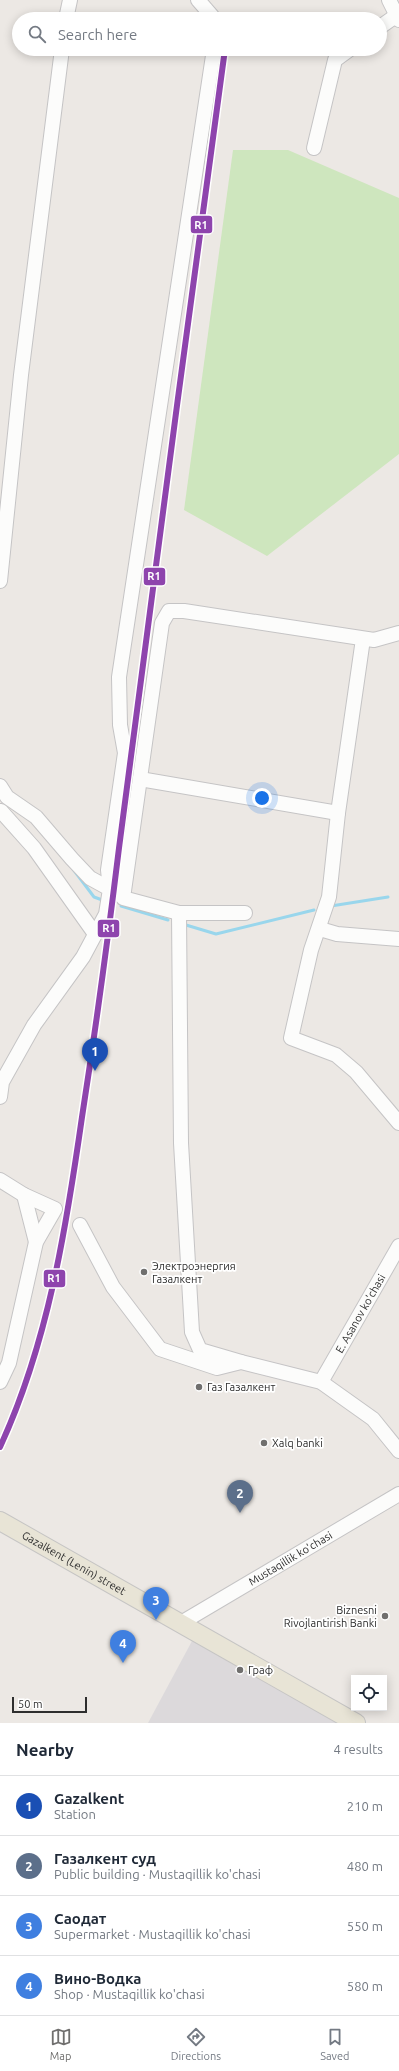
<!DOCTYPE html>
<meta charset="utf-8">
<style>
body{margin:0;font-family:Ubuntu,sans-serif;background:#f2f2f3;color:#1f2937}
.controls{position:absolute;right:12px;bottom:12px;display:grid;overflow:hidden;border-radius:0px;box-shadow:0 2px 10px #0003}
.controls button{width:36px;height:36px;display:grid;place-items:center;padding:0;border:0;border-bottom:1px solid #e0e1e3;background:#fff;color:#1f2937;font:20px sans-serif}
.scale{position:absolute;left:12px;bottom:10px;width:75px;box-sizing:border-box;padding-left:4px;border:2px solid #2e2e2e;border-top:0;font-size:11px;line-height:14px;white-space:nowrap;color:#2e2e2e;-webkit-text-stroke:3px #fff;paint-order:stroke}
.you{position:absolute;left:262px;top:798px;width:14px;height:14px;margin:-10px;border:3px solid #fff;border-radius:50%;background:#1a73e8;box-shadow:0 0 0 6px #1a73e833}
.badge{display:grid;place-items:center;width:26px;height:26px;border-radius:50%;background:#706f6e;color:#fff;font-size:13px;font-weight:700}
.pin{position:absolute;translate:-50% -33px;filter:drop-shadow(0 1px 2px #0008)}
.pin::after{content:'';position:absolute;top:21px;width:14px;height:12px;background:inherit;clip-path:polygon(0 0,100% 0,50% 100%)}
.list{margin:0;padding:0;list-style:none}
h2{display:flex;justify-content:space-between;align-items:center;height:52px;margin:0;padding:0 16px;font-size:17px}
h2 small{font-size:13px;font-weight:400;color:#747a83}
.list li{display:grid;grid-template-columns:26px 1fr auto;gap:12px;align-items:center;box-sizing:border-box;height:60px;padding:0 16px;border-top:1px solid #e0e1e3}
.list b{display:block;font-size:15px;white-space:nowrap}
.list p{margin:0;font-size:13px;white-space:nowrap;color:#747a83}
.list em{font-size:13px;font-style:normal;color:#747a83}
.icon{flex:none;width:22px;height:22px;fill:none;stroke:currentColor;stroke-width:2;stroke-linecap:round;stroke-linejoin:round}
.map{position:relative;flex:none;width:399px;height:1723px;overflow:hidden}
.search{position:absolute;background:#fff;box-shadow:0 2px 10px #0003;left:12px;right:12px;top:12px;height:44px;display:flex;align-items:center;gap:10px;box-sizing:border-box;padding:0 14px;border-radius:22px;color:#747a83;font-size:15px}
.sheet{height:292px;background:#fff}
nav{display:flex;justify-content:space-around;align-items:center;box-sizing:border-box;height:56px;border-top:1px solid #e0e1e3;background:#fff;font-size:11px;color:#747a83}
nav a{display:grid;justify-items:center;gap:2px}
nav .on{color:#706f6e}
.map>svg:first-child{display:block}
.industrial{fill:#dcd9db}
.grass{fill:#cee6be}
.lines{fill:none;stroke-linecap:round;stroke-linejoin:round}
.stream{stroke:#99d6ec;stroke-width:3}
.minor-casing{stroke:#c5c4c5;stroke-width:16}
.major-casing{stroke:#c6c5c4;stroke-width:20}
.minor{stroke:#fcfcfb;stroke-width:14}
.major{stroke:#e8e4d6;stroke-width:18}
.rail-1-casing{stroke:#fff;stroke-width:9}
.rail-1{stroke:#8e44ad;stroke-width:6}
.poi-dot{fill:#706f6e;stroke:#fff;stroke-width:1.5}
.labels{text-anchor:middle;dominant-baseline:central;stroke-width:3.5;stroke-linejoin:round;paint-order:stroke}
.poi-label{font-size:11px;fill:#2e2e2e;stroke:#fff;text-anchor:start}
.street-label{font-size:11px;fill:#2e2e2e;stroke:#fff}
.line-badge{stroke:#fff;stroke-width:1.5}
.badge-label{font-size:11px;text-anchor:middle;font-weight:bold;fill:#fff}
</style>
<div class="map">
<svg width="399" height="1723" viewBox="0 0 399 1723">
<rect width="100%" height="100%" fill="#ece8e4"/>
<polygon class="industrial" points="192,1641 337,1723 148,1723"/>
<polygon class="grass" points="233,150 288,150 399,198 399,454 267,556 184,510"/>
<g class="lines">
<g class="stream">
<polyline points="73,869 94,897 105,901"/>
<polyline points="121,906 168,920"/>
<polyline points="331,906 388,897"/>
<polyline points="186,925 216,934 314,910"/>
</g>
<g class="minor-casing">
<g id="minor">
<polyline points="198,0 212,16 213,19"/>
<polyline points="389,0 399,20"/>
<polyline points="66,19 70,0"/>
<polyline points="380,27 397,15"/>
<polyline points="314,148 335,60 350,49"/>
<polyline points="0,581 21,375 62,49"/>
<polyline points="363,639 338,813 329,897 311,950 291,1038 336,1055 356,1072 399,1123"/>
<polyline points="140,779 338,813"/>
<polyline points="0,786 7,797 36,817 72,859 90,878 110,889 106,914 83,957 34,1025 2,1082 0,1097"/>
<polyline points="1,811 34,848 95,934"/>
<polyline points="110,889 108,870 125,753 120,725 119,677 214,49"/>
<polyline points="179,913 181,1143 192,1332 200,1350 241,1362"/>
<polyline points="245,913 179,913 123,898 162,623 169,611 184,611 374,640 399,633"/>
<polyline points="320,929 337,934 399,939"/>
<polyline points="0,1180 24,1195 55,1209 36,1242 9,1363 0,1382"/>
<polyline points="24,1195 36,1242"/>
<polyline points="80,1225 113,1287 160,1349 217,1368 241,1362 321,1382 373,1419 399,1451"/>
<path id="s1" d="M 321,1382 L 399,1246"/>
<path id="s2" d="M 181,1623 L 399,1494"/>
</g>
</g>
<g class="major-casing">
<g id="major">
<path id="s3" d="M 0,1521 L 356,1723"/>
</g>
</g>
<use href="#minor" class="minor"/>
<use href="#major" class="major"/>
<g class="rail-1-casing">
<path id="rail-1" d="M 0,1447 C 48,1343 66,1229 82,1117 C 96,1027 108,938 119,848 C 153,582 189,315 225,49"/>
</g>
<use href="#rail-1" class="rail-1"/>
</g>
<g class="poi-dot">
<circle cx="144" cy="1272" r="4"/>
<circle cx="199" cy="1387" r="4"/>
<circle cx="264" cy="1443" r="4"/>
<circle cx="385" cy="1616" r="4"/>
<circle cx="240" cy="1670" r="4"/>
</g>
<g class="labels">
<g class="poi-label">
<text x="152" y="1266">Электроэнергия<tspan x="152" dy="13">Газалкент</tspan></text>
<text x="207" y="1387">Газ Газалкент</text>
<text x="272" y="1443">Xalq banki</text>
<text x="377" y="1610" text-anchor="end">Biznesni<tspan x="377" dy="13">Rivojlantirish Banki</tspan></text>
<text x="248" y="1670">Граф</text>
</g>
<g class="street-label">
<text stroke="none"><textPath href="#s1" startOffset="79">E. Asanov ko'chasi</textPath></text>
<text stroke="none"><textPath href="#s2" startOffset="127">Mustaqillik ko'chasi</textPath></text>
<text stroke="none"><textPath href="#s3" startOffset="85">Gazalkent (Lenin) street</textPath></text>
</g>
</g>
<g class="line-badge">
<rect x="190" y="215" width="23" height="19" rx="4" fill="#8e44ad"/>
<rect x="143" y="567" width="23" height="19" rx="4" fill="#8e44ad"/>
<rect x="97" y="919" width="23" height="19" rx="4" fill="#8e44ad"/>
<rect x="43" y="1269" width="23" height="19" rx="4" fill="#8e44ad"/>
</g>
<g class="badge-label">
<text x="201" y="229">R1</text>
<text x="154" y="580">R1</text>
<text x="109" y="932">R1</text>
<text x="54" y="1282">R1</text>
</g>
</svg>
<div class="controls">
<button><svg class="icon" aria-label="locate" viewBox="0 0 24 24"><circle cx="12" cy="12" r="6"/><path d="M12 2v4M12 18v4M2 12h4M18 12h4"/></svg></button>
</div>
<div class="scale">50 m</div>
<div class="you"></div>
<div class="pin badge" style="left:95px;top:1071px;background:#1a4fb4">1</div>
<div class="pin badge" style="left:240px;top:1513px;background:#5c6f8a">2</div>
<div class="pin badge" style="left:156px;top:1620px;background:#3f7fe0">3</div>
<div class="pin badge" style="left:123px;top:1663px;background:#3f7fe0">4</div>
<div class="search"><svg class="icon" aria-label="search" viewBox="0 0 24 24"><circle cx="10" cy="10" r="6"/><path d="M15 15l6 6"/></svg>Search here</div>
</div>
<section class="sheet">
<h2>Nearby<small>4 results</small></h2>
<ul class="list">
<li><span class="badge" style="background:#1a4fb4">1</span><div><b>Gazalkent</b><p>Station</p></div><em>210 m</em></li>
<li><span class="badge" style="background:#5c6f8a">2</span><div><b>Газалкент суд</b><p>Public building · Mustaqillik ko'chasi</p></div><em>480 m</em></li>
<li><span class="badge" style="background:#3f7fe0">3</span><div><b>Саодат</b><p>Supermarket · Mustaqillik ko'chasi</p></div><em>550 m</em></li>
<li><span class="badge" style="background:#3f7fe0">4</span><div><b>Вино-Водка</b><p>Shop · Mustaqillik ko'chasi</p></div><em>580 m</em></li>
</ul>
</section>
<nav>
<a class="on"><svg class="icon" aria-label="map" viewBox="0 0 24 24"><path d="M3 6l6-2 6 2 6-2v14l-6 2-6-2-6 2zM9 4v14M15 6v14"/></svg>Map</a>
<a><svg class="icon" aria-label="directions" viewBox="0 0 24 24"><path d="M12 3l9 9-9 9-9-9zM9 14v-3h6M13 9l2 2-2 2"/></svg>Directions</a>
<a><svg class="icon" aria-label="saved" viewBox="0 0 24 24"><path d="M7 4h10v16l-5-4-5 4z"/></svg>Saved</a>
</nav>
